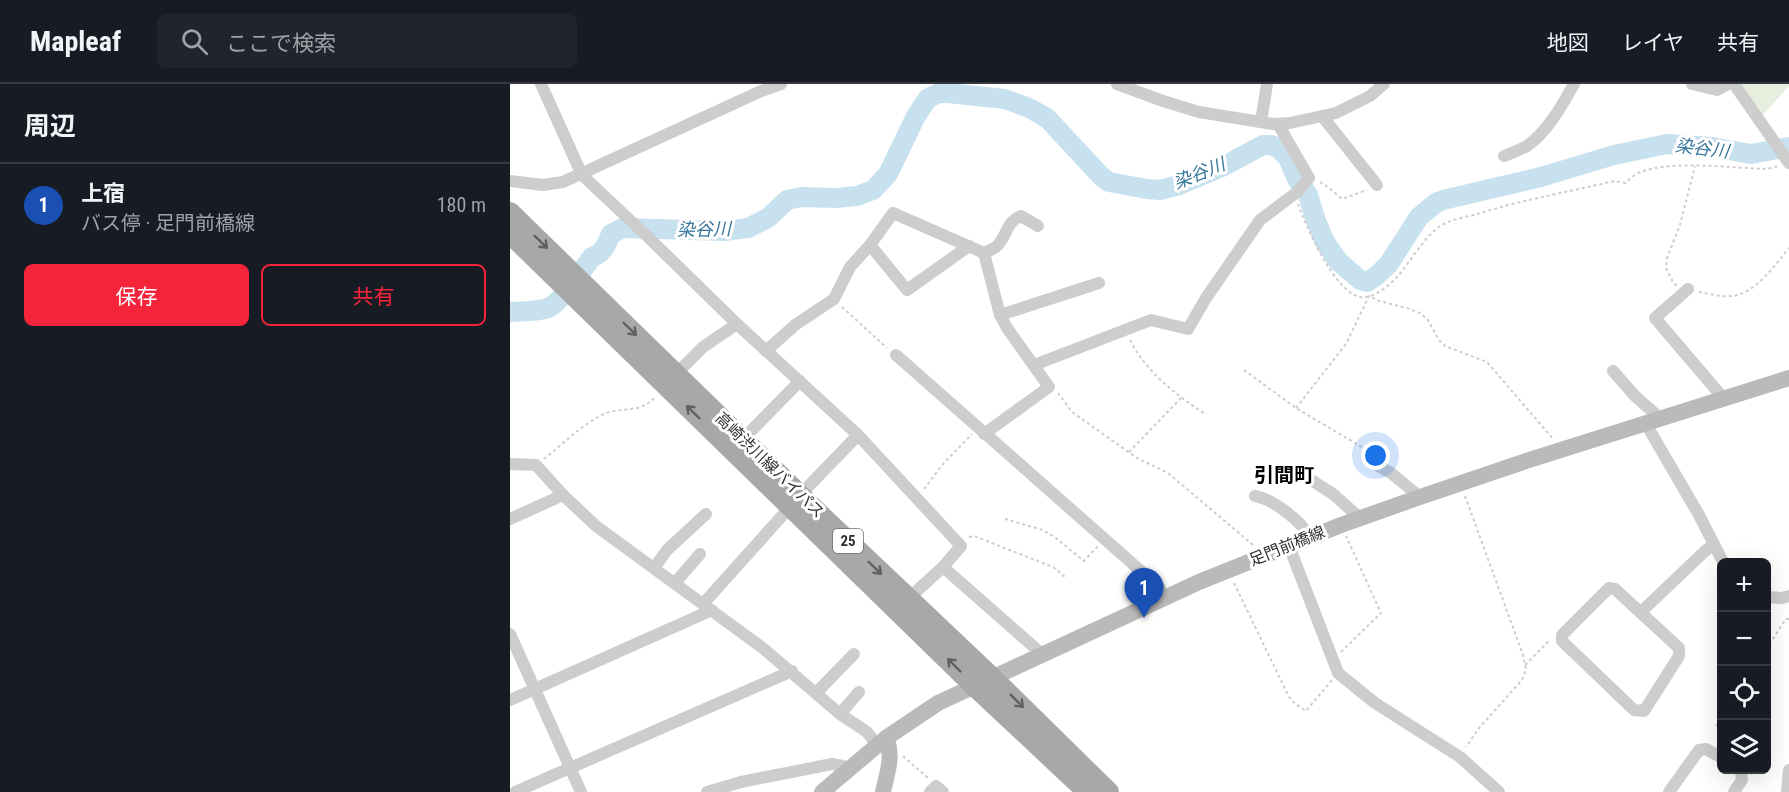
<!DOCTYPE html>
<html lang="ja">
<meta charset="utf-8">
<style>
body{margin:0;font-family:"Roboto Condensed","Noto Sans JP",sans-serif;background:#20242c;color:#f1f3f6}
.controls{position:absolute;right:18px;bottom:18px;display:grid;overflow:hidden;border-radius:9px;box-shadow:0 6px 24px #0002}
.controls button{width:54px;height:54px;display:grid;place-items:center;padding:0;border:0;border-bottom:2px solid #363941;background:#171b24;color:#f1f3f6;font:30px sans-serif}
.you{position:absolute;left:866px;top:372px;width:21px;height:21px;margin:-15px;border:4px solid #fff;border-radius:50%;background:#1a73e8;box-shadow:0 0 0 9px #1a73e833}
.badge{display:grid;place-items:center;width:39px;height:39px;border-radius:50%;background:#f4253b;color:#fff;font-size:20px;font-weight:700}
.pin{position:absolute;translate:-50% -50px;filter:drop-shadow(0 2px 3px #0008)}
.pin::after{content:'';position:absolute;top:32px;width:21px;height:18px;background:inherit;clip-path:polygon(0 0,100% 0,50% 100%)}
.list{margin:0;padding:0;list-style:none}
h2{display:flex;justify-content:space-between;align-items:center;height:78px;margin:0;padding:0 24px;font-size:26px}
h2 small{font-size:20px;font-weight:400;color:#9ea1a6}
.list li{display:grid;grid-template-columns:39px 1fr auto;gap:18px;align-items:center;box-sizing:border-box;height:84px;padding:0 24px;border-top:2px solid #363941}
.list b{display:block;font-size:22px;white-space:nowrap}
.list p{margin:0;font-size:20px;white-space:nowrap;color:#9ea1a6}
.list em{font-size:20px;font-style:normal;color:#9ea1a6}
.actions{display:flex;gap:12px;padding:18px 24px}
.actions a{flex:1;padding:14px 0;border:2px solid #f4253b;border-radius:9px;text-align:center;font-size:21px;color:#f4253b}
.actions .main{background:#f4253b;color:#fff}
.icon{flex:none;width:33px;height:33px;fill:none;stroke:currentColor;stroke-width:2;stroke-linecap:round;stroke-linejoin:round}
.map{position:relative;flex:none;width:1279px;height:708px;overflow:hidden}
header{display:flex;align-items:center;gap:36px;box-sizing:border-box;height:84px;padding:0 30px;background:#171b24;border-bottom:2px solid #363941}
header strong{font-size:28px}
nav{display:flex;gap:33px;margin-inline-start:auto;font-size:21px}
.search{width:420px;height:54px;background:#20242c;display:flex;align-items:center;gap:15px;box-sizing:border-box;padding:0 21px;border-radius:9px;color:#9ea1a6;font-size:22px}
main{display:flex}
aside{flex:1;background:#171b24}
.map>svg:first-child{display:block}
.green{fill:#e7eedd}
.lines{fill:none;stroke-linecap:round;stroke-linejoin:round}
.river{stroke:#c8e1ef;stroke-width:20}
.path{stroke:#cdcdcd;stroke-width:2;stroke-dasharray:3 3;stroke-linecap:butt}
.street{stroke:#cdcdcd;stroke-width:12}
.secondary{stroke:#bababa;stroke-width:16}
.primary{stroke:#a8a8a8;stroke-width:20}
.oneway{stroke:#606060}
.labels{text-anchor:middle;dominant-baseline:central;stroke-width:6;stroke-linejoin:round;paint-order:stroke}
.shield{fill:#fff;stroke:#6e6e6e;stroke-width:1.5}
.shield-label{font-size:15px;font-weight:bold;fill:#303030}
.street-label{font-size:16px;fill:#303030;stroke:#fff}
.water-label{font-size:18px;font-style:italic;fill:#36769a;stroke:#fff}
.quarter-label{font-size:20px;font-weight:bold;fill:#000;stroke:#fff}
</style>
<header>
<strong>Mapleaf</strong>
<div class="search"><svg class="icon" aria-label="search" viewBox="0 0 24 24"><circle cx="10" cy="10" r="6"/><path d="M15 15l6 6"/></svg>ここで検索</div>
<nav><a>地図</a><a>レイヤ</a><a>共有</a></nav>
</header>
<main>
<aside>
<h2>周辺<small></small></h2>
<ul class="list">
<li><span class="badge" style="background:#1a4fb4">1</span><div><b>上宿</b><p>バス停 · 足門前橋線</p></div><em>180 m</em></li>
</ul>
<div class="actions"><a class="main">保存</a><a>共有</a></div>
</aside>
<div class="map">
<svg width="1279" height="708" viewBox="0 0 1279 708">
<rect width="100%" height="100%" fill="#fff"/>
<polygon class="green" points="1224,0 1279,0 1279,2 1249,35"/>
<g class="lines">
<path class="river" d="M 0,228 C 12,227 27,228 38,224 C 51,219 73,185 82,173 C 94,169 96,161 101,150 L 113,144 L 214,147 L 238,144 L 258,134 L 277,116 L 291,113 L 326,114 L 347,112 L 363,106 L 378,90 L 406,32 L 418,14 L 429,9 L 438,9 L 495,15 L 519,24 L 537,34 L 591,92 L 599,98 L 637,105 L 650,106 L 669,101 L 714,82 L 753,61 L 761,61 L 768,64 L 778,74 L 787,95 L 798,111 L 806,137 L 815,158 L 828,177 L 850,196 L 857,198 L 865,193 L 878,181 L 909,133 L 926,119 L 933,116 L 1031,93 L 1104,71 L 1157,60 L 1202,63 L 1241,70 L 1279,63"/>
<g class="path">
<polyline points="810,98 818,103 832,115 857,106"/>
<path d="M 788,120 C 797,144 823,205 849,213 C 862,216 880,201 888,192 C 901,177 915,151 932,141 C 942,135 956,133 967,130 C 1012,116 1058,108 1104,97 L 1115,99 C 1120,95 1125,90 1131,88 C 1160,76 1224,84 1257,85 L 1268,82"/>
<polyline points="1167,201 1164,200 1156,184 1157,174 1170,141 1185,82"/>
<path d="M 1189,208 C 1199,210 1212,213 1222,212 C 1245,210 1266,180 1279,164"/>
<polyline points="332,223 377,264"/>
<path d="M 620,256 C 637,289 665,310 695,330"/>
<polyline points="734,286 786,324 860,368"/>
<polyline points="548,309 562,328 627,374 658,389 743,461"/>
<polyline points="786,324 836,260 859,212 869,217 897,224 910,229 918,236 929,256 935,262 977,278 1044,356"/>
<polyline points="619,368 671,314"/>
<path d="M 34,375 C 52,361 69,343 90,332 C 111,320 127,333 146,312"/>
<polyline points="414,405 433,380 462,350"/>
<polyline points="955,412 1013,571 1016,585 1012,596 969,644 956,663"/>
<polyline points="495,435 533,446 546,454 574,477 588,462"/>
<polyline points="459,453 464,452 543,483 555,493"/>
<polyline points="724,499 778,611 783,618 796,627 822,596"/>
<polyline points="1256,565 1276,535 1279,535"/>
<polyline points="831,568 871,529 836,452"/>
<polyline points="1015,581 1040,556"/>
<polyline points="1206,642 1212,634"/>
<polyline points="393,672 418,694"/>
</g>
<g class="street">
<polyline points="31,0 72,91 138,153 227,240 348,351 451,462 433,483 532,570"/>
<polyline points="607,0 653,17 689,28 763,40 780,39 826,29 860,12 874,0"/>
<polyline points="1182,0 1207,6 1218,0"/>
<polyline points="1224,0 1279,79"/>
<polyline points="812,32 867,101"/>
<polyline points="751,38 757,0"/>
<path d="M 994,72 C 1002,69 1010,66 1017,62 C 1037,48 1052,22 1064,0"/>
<polyline points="0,97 33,101 53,98 249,8 271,0"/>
<polyline points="360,161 397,206 459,162"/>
<path d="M 474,169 C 478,167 484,165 487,162 C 497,152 496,138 511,132 L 528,142"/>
<polyline points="1178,205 1145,234 1214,315"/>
<polyline points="490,231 589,199"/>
<polyline points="256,267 285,241 324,215 340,183 360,161 383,129 474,169 490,231 497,244 539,303 474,350"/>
<polyline points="386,271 649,503 654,513"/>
<polyline points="524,281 641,236 678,245 696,214 750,136 787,108 799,94 768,40"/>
<polyline points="1103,287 1125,312 1151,335"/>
<polyline points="166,290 193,263 227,240"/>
<polyline points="1136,340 1189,431 1213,478"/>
<polyline points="233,355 290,297"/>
<polyline points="863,379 881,389 910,413"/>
<polyline points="0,380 26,381 53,411 86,442 254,565 330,630 357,648 367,661"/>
<polyline points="792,390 823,410 850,434"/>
<polyline points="290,411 348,351"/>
<path d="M 745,412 C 763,415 791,437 800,453"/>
<polyline points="0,435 53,411"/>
<polyline points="779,462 828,589 865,619 950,673 989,708"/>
<polyline points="144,484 157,466 196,430"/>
<polyline points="165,499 190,470"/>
<polygon points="1099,504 1105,505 1169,564 1169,572 1134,627 1124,626 1052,557 1052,551"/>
<polyline points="1256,513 1272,514 1279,512"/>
<polyline points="398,515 433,483"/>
<polyline points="193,520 280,423"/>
<polyline points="1131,528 1194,468 1203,461"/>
<polyline points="0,550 71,708"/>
<polyline points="306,609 344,570"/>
<polyline points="0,616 202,526"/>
<polyline points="330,630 349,608"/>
<polyline points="5,708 282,587"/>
<polyline points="197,708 231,698 322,680 333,682 337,686"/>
<polyline points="420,708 426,702 433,708"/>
<polyline points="1159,708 1189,666 1196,665 1212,674"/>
<polyline points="1224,708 1232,696 1231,686"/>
<polyline points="1277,708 1279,686"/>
</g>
<g class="secondary">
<polyline points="312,708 376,654 428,619 689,498 831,441 910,413 1016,377 1279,294"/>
<path d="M 373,708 C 377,689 384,672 376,654"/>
</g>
<g class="primary">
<polyline points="0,128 313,433 482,593 599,708"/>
<polyline points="0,150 464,602 577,708"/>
</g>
</g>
<defs><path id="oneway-shaft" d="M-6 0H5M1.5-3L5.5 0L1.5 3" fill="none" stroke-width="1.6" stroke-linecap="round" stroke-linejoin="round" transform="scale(1.5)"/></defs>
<g class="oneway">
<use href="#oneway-shaft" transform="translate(31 158) rotate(44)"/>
<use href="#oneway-shaft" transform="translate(120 245) rotate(44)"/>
<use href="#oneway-shaft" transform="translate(183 328) rotate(-136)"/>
<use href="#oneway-shaft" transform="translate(365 484) rotate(44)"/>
<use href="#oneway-shaft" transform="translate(444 581) rotate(-135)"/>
<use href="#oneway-shaft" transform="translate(507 617) rotate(45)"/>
</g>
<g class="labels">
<rect class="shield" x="323" y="445" width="30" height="24" rx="4.5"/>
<g class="shield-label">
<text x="338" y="457">25</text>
</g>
<g class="street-label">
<text transform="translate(260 381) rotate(44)">高崎渋川線バイパス</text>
<text transform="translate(777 462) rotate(-22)">足門前橋線</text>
</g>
<g class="water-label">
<text transform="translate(1192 64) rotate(7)">染谷川</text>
<text transform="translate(689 89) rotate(-22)">染谷川</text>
<text transform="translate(194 145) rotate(-1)">染谷川</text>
</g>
<g class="quarter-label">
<text x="774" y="391">引間町</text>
</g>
</g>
</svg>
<div class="controls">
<button>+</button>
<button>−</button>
<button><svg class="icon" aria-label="locate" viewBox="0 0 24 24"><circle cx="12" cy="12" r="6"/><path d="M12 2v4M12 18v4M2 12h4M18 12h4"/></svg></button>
<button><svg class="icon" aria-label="layers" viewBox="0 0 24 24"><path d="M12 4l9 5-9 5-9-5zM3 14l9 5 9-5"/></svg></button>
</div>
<div class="you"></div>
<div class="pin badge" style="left:634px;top:534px;background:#1a4fb4">1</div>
</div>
</main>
